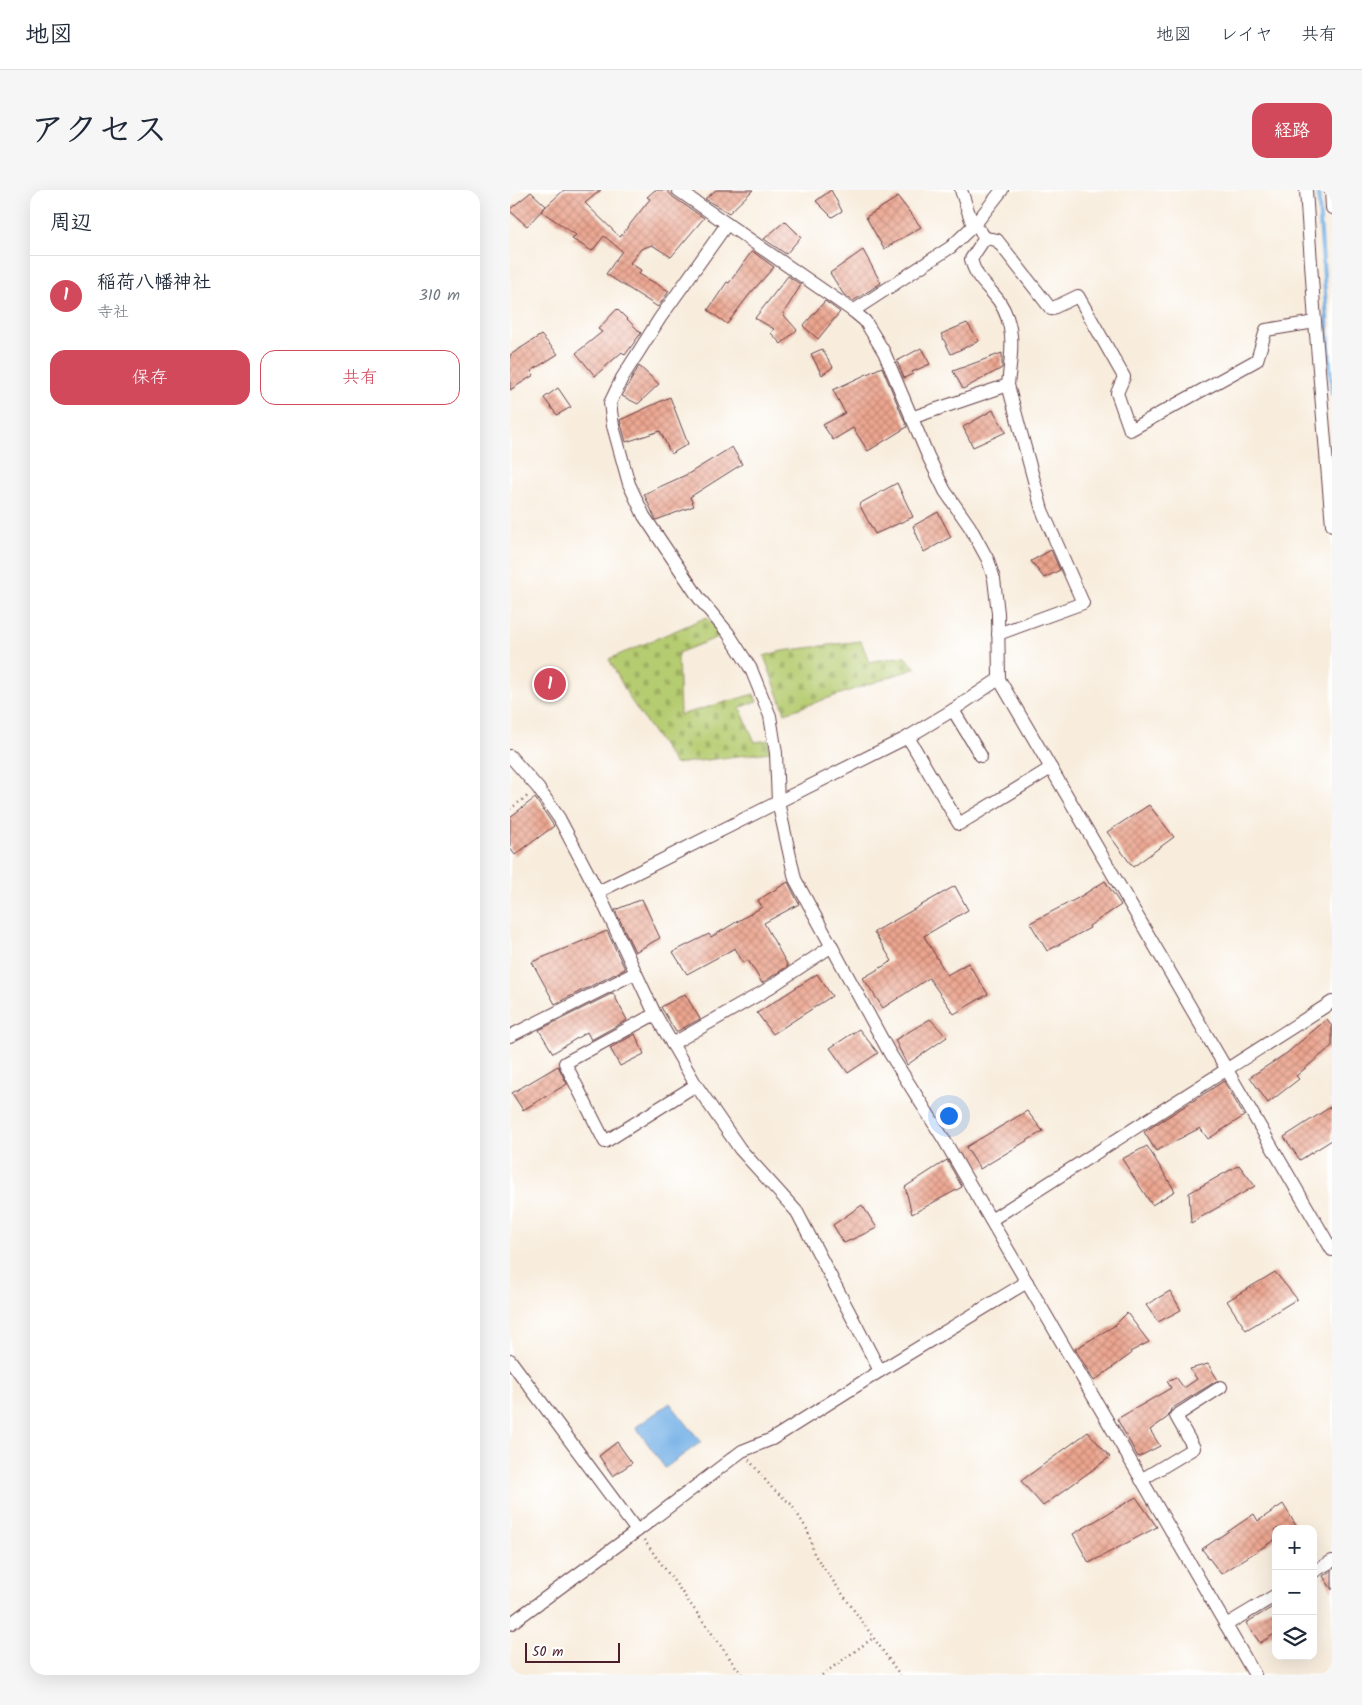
<!DOCTYPE html>
<html lang="ja">
<meta charset="utf-8">
<style>
body{margin:0;font-family:Kalam,"Klee One",sans-serif;background:#f6f6f7;color:#1f2937}
.controls{position:absolute;right:15px;bottom:15px;display:grid;overflow:hidden;border-radius:10px;box-shadow:0 5px 20px #0002}
.controls button{width:45px;height:45px;display:grid;place-items:center;padding:0;border:0;border-bottom:1px solid #e0e1e3;background:#fff;color:#1f2937;font:25px sans-serif}
.scale{position:absolute;left:15px;bottom:12px;width:95px;box-sizing:border-box;padding-left:5px;border:2px solid #4a1f2b;border-top:0;font-size:14px;line-height:18px;white-space:nowrap;color:#4a1f2b;-webkit-text-stroke:4px #fff;paint-order:stroke}
.you{position:absolute;left:438px;top:925px;width:18px;height:18px;margin:-12px;border:4px solid #fff;border-radius:50%;background:#1a73e8;box-shadow:0 0 0 8px #1a73e833}
.badge{display:grid;place-items:center;width:32px;height:32px;border-radius:50%;background:#d1495b;color:#fff;font-size:16px;font-weight:700}
.pin{position:absolute;translate:-50% -50%;border:2px solid #fff;box-shadow:0 1px 5px #0006}
.list{margin:0;padding:0;list-style:none}
h2{display:flex;justify-content:space-between;align-items:center;height:65px;margin:0;padding:0 20px;font-size:21px}
h2 small{font-size:16px;font-weight:400;color:#747a83}
.list li{display:grid;grid-template-columns:32px 1fr auto;gap:15px;align-items:center;box-sizing:border-box;height:80px;padding:0 20px;border-top:1px solid #e0e1e3}
.list b{display:block;font-size:19px;white-space:nowrap}
.list p{margin:0;font-size:16px;white-space:nowrap;color:#747a83}
.list em{font-size:16px;font-style:normal;color:#747a83}
.actions{display:flex;gap:10px;padding:15px 20px}
.actions a{flex:1;padding:11px 0;border:1px solid #d1495b;border-radius:15px;text-align:center;font-size:18px;color:#d1495b}
.actions .main{background:#d1495b;color:#fff}
.icon{flex:none;width:28px;height:28px;fill:none;stroke:currentColor;stroke-width:2;stroke-linecap:round;stroke-linejoin:round}
.map{position:relative;flex:none;width:822px;height:1485px;overflow:hidden;border-radius:15px}
header{display:flex;align-items:center;gap:30px;box-sizing:border-box;height:70px;padding:0 25px;background:#fff;border-bottom:1px solid #e0e1e3}
header strong{font-size:24px}
nav{display:flex;gap:28px;margin-inline-start:auto;font-size:18px}
.intro{display:flex;align-items:center;justify-content:space-between;box-sizing:border-box;height:120px;padding:0 30px}
h1{margin:0;font-size:35px}
.button{padding:12px 22px;border-radius:15px;background:#d1495b;color:#fff;font-size:18px;font-weight:700}
main{display:flex;gap:30px;padding:0 30px}
aside{flex:1;background:#fff;border-radius:15px;box-shadow:0 5px 20px #0002}
.map>svg:first-child{display:block}
.cemetery{fill:url(#cemetery-stones);stroke:#80764e}
.water{fill:#74b1e6;stroke:#5f6888}
.lines{fill:none;stroke-linecap:round;stroke-linejoin:round}
.stream{stroke:#74b1e6;stroke-width:4}
.building{fill:url(#building-cross-hatch)}
.minor-casing{stroke:#643e46;stroke-width:14}
.path{stroke:#643e46;stroke-width:2.5;stroke-dasharray:1 4;stroke-linecap:butt}
.minor{stroke:#fff;stroke-width:12}
</style>
<header>
<strong>地図</strong>
<nav><a>地図</a><a>レイヤ</a><a>共有</a></nav>
</header>
<div class="intro"><h1>アクセス</h1><a class="button">経路</a></div>
<main>
<aside>
<h2>周辺<small></small></h2>
<ul class="list">
<li><span class="badge">1</span><div><b>稲荷八幡神社</b><p>寺社</p></div><em>310 m</em></li>
</ul>
<div class="actions"><a class="main">保存</a><a>共有</a></div>
</aside>
<div class="map">
<svg width="822" height="1485" viewBox="0 0 822 1485">
<defs>
<pattern id="cemetery-stones" width="16" height="16" patternUnits="userSpaceOnUse" patternTransform="scale(1.25)"><rect width="16" height="16" fill="#b6cc71"/><path d="M2 7V4a2 2 0 0 1 4 0v3zM10 15v-3a2 2 0 0 1 4 0v3z" fill="#9eaf62"/></pattern>
<pattern id="building-cross-hatch" width="8" height="8" patternUnits="userSpaceOnUse" patternTransform="scale(1.25)"><rect width="8" height="8" fill="#eca58f"/><path d="M0 0l8 8M0 8l8-8" fill="none" stroke="#c18675"/></pattern>
</defs>
<rect width="100%" height="100%" fill="#fff"/>
<filter id="ink" filterUnits="userSpaceOnUse"><feTurbulence type="fractalNoise" baseFrequency=".02" numOctaves="2"/><feDisplacementMap in="SourceGraphic" scale="10" xChannelSelector="R" yChannelSelector="G"/><feConvolveMatrix kernelMatrix="1 2 1 2 8 2 1 2 1" color-interpolation-filters="sRGB"/></filter>
<filter id="wash" filterUnits="userSpaceOnUse"><feTurbulence type="fractalNoise" baseFrequency=".0096" numOctaves="4" result="noise"/><feDisplacementMap in="SourceGraphic" scale="20" xChannelSelector="R" yChannelSelector="G"/><feGaussianBlur stdDeviation="1.12" result="paint"/><feColorMatrix in="noise" values="0 0 0 0 0 0 0 0 0 0 0 0 0 0 0 0 0 1.4 0 .05"/><feComposite in="paint" operator="in"/></filter>
<g filter="url(#wash)">
<rect width="100%" height="100%" fill="#f8eddd"/>
<g class="cemetery">
<polygon points="197,427 211,446 168,463 170,525 244,504 247,511 230,518 245,552 259,550 260,562 165,574 120,509 99,469"/>
<polygon points="351,451 359,472 394,466 406,478 275,523 254,466 272,461"/>
</g>
<polygon class="water" points="160,1213 191,1252 155,1278 126,1237"/>
<g class="lines">
<polyline class="stream" points="808,0 822,204"/>
</g>
<g id="blocks">
<g class="building">
<polygon points="54,0 91,0 75,13 110,47 140,9 137,7 145,0 157,0 163,7 194,28 161,67 142,55 131,59 120,73 131,80 129,84 159,101 148,117 96,84 112,61 94,46 82,61 62,49 66,45 31,21"/>
<polygon points="206,0 243,0 219,23 195,9"/>
<polygon points="321,0 332,21 322,27 306,11"/>
<polygon points="21,2 36,16 17,36 0,21 0,19"/>
<polygon points="388,7 411,37 374,59 356,27"/>
<polygon points="275,31 291,47 276,64 254,49"/>
<polygon points="353,60 371,93 343,111 334,105 320,83"/>
<polygon points="242,61 264,77 239,105 217,134 198,120 217,92 219,93"/>
<polygon points="278,86 291,95 273,124 287,140 271,154 261,143 264,139 245,128"/>
<polygon points="315,111 330,122 308,149 293,136"/>
<polygon points="107,119 131,143 115,165 112,162 85,186 66,163 92,142 88,139"/>
<polygon points="457,133 469,151 441,164 431,144"/>
<polygon points="31,145 48,164 21,181 24,185 0,200 0,165"/>
<polygon points="411,158 420,174 402,182 403,184 394,188 387,171"/>
<polygon points="312,159 323,177 312,185 301,164"/>
<polygon points="492,163 492,178 453,199 443,181"/>
<polygon points="129,176 149,194 128,214 112,206"/>
<polygon points="372,177 397,237 358,261 343,238 323,250 313,235 335,223 323,200"/>
<polygon points="48,198 61,217 47,225 34,208"/>
<polygon points="160,207 178,254 161,264 150,241 116,252 110,230"/>
<polygon points="483,220 496,242 463,257 453,237"/>
<polygon points="222,257 232,274 180,307 184,316 146,330 134,304 178,284"/>
<polygon points="387,293 403,327 365,344 349,314"/>
<polygon points="428,322 441,347 414,362 403,336"/>
<polygon points="541,360 550,380 534,388 521,371"/>
<polygon points="25,608 44,636 5,665 0,658 0,627"/>
<polygon points="639,615 664,647 623,677 597,642"/>
<polygon points="595,691 611,715 579,736 580,738 537,761 520,733 568,708"/>
<polygon points="278,692 289,714 254,733 278,776 252,793 238,770 233,773 225,758 177,784 163,762 199,744 201,747 252,717 248,710"/>
<polygon points="445,696 458,720 414,746 437,785 458,773 478,804 444,824 419,788 373,818 353,788 382,771 364,742"/>
<polygon points="132,709 150,748 125,762 105,720"/>
<polygon points="97,741 115,779 45,814 22,772"/>
<polygon points="307,784 322,806 263,844 247,823"/>
<polygon points="103,803 117,830 81,850 77,842 43,863 29,840"/>
<polygon points="175,804 190,829 166,842 151,817"/>
<polygon points="420,829 437,847 397,875 385,850"/>
<polygon points="817,829 822,836 822,856 786,886 789,889 758,913 740,887 777,863"/>
<polygon points="349,839 368,863 338,883 320,858"/>
<polygon points="125,844 134,864 110,876 100,858"/>
<polygon points="48,876 57,894 13,920 2,903"/>
<polygon points="714,891 734,926 698,949 690,938 646,961 634,942"/>
<polygon points="822,916 822,950 790,970 774,947"/>
<polygon points="517,921 533,941 470,979 456,957"/>
<polygon points="637,956 665,1001 642,1015 612,969"/>
<polygon points="437,970 452,997 402,1024 395,997"/>
<polygon points="729,975 745,996 681,1033 679,1003"/>
<polygon points="352,1015 367,1038 334,1053 323,1035"/>
<polygon points="765,1082 787,1109 736,1140 717,1111"/>
<polygon points="660,1101 671,1120 648,1132 636,1115"/>
<polygon points="617,1123 639,1152 620,1162 621,1164 584,1191 565,1159 604,1136"/>
<polygon points="698,1174 708,1190 661,1219 658,1227 640,1240 650,1256 628,1267 607,1229 661,1198 657,1191 666,1187 674,1198 687,1189 680,1179"/>
<polygon points="578,1242 600,1267 533,1316 511,1291"/>
<polygon points="107,1252 122,1273 103,1286 89,1266"/>
<polygon points="626,1307 647,1337 579,1373 563,1344"/>
<polygon points="773,1314 788,1339 766,1339 766,1349 711,1384 692,1359 744,1324 748,1331"/>
<polygon points="822,1380 822,1400 813,1386"/>
<polygon points="766,1415 766,1443 750,1453 736,1433"/>
</g>
</g>
</g>
<g filter="url(#ink)">
<use href="#blocks" fill-opacity="0" stroke="#643e46" stroke-width="1"/>
<g class="lines">
<g class="minor-casing">
<g id="minor">
<polyline points="168,0 343,121 441,57 466,33 492,0"/>
<polyline points="451,0 463,36"/>
<polyline points="821,0 822,18"/>
<polyline points="217,34 150,128 112,188 100,213 103,236 119,294 134,326 189,408 218,443 241,479 260,526 266,563 268,612 285,689 379,862 433,948 745,1485"/>
<polyline points="475,48 487,50 541,119 568,106 614,187 607,203 620,240 747,170 756,140 805,132 796,0"/>
<polyline points="343,121 355,131 374,162 418,266 435,301 460,337 478,370 484,389 488,423 489,489 822,1060"/>
<polyline points="805,132 822,335"/>
<path d="M 401,228 L 498,195 C 501,165 507,138 489,111 C 478,96 465,88 461,69 L 475,48 L 471,42"/>
<polyline points="488,444 573,413 532,320 498,195"/>
<polyline points="443,520 471,566"/>
<polyline points="398,547 449,634 541,578"/>
<polyline points="0,566 28,598 49,628 88,702 145,824 186,895 230,959 287,1022 370,1181"/>
<polyline points="88,702 398,547 443,520 489,489"/>
<polyline points="145,824 55,873 95,952 186,895"/>
<polyline points="0,846 125,783"/>
<polyline points="162,854 253,802 322,756"/>
<polyline points="481,1030 822,812"/>
<polyline points="0,1170 127,1341"/>
<polyline points="631,1290 684,1258 666,1226 711,1197"/>
<polyline points="803,1382 822,1371"/>
<polyline points="0,1434 127,1341 232,1261 262,1249 370,1181 517,1092"/>
<polyline points="716,1435 766,1405"/>
</g>
</g>
<g class="path">
<polyline points="0,619 19,605"/>
<polyline points="239,1270 262,1298 281,1314 298,1341 304,1364 390,1485"/>
<polyline points="134,1350 232,1485"/>
<polyline points="312,1485 363,1448"/>
</g>
<use href="#minor" class="minor"/>
</g>
</g>
</svg>
<div class="controls">
<button>+</button>
<button>−</button>
<button><svg class="icon" aria-label="layers" viewBox="0 0 24 24"><path d="M12 4l9 5-9 5-9-5zM3 14l9 5 9-5"/></svg></button>
</div>
<div class="scale">50 m</div>
<div class="you"></div>
<div class="pin badge" style="left:40px;top:494px">1</div>
</div>
</main>
